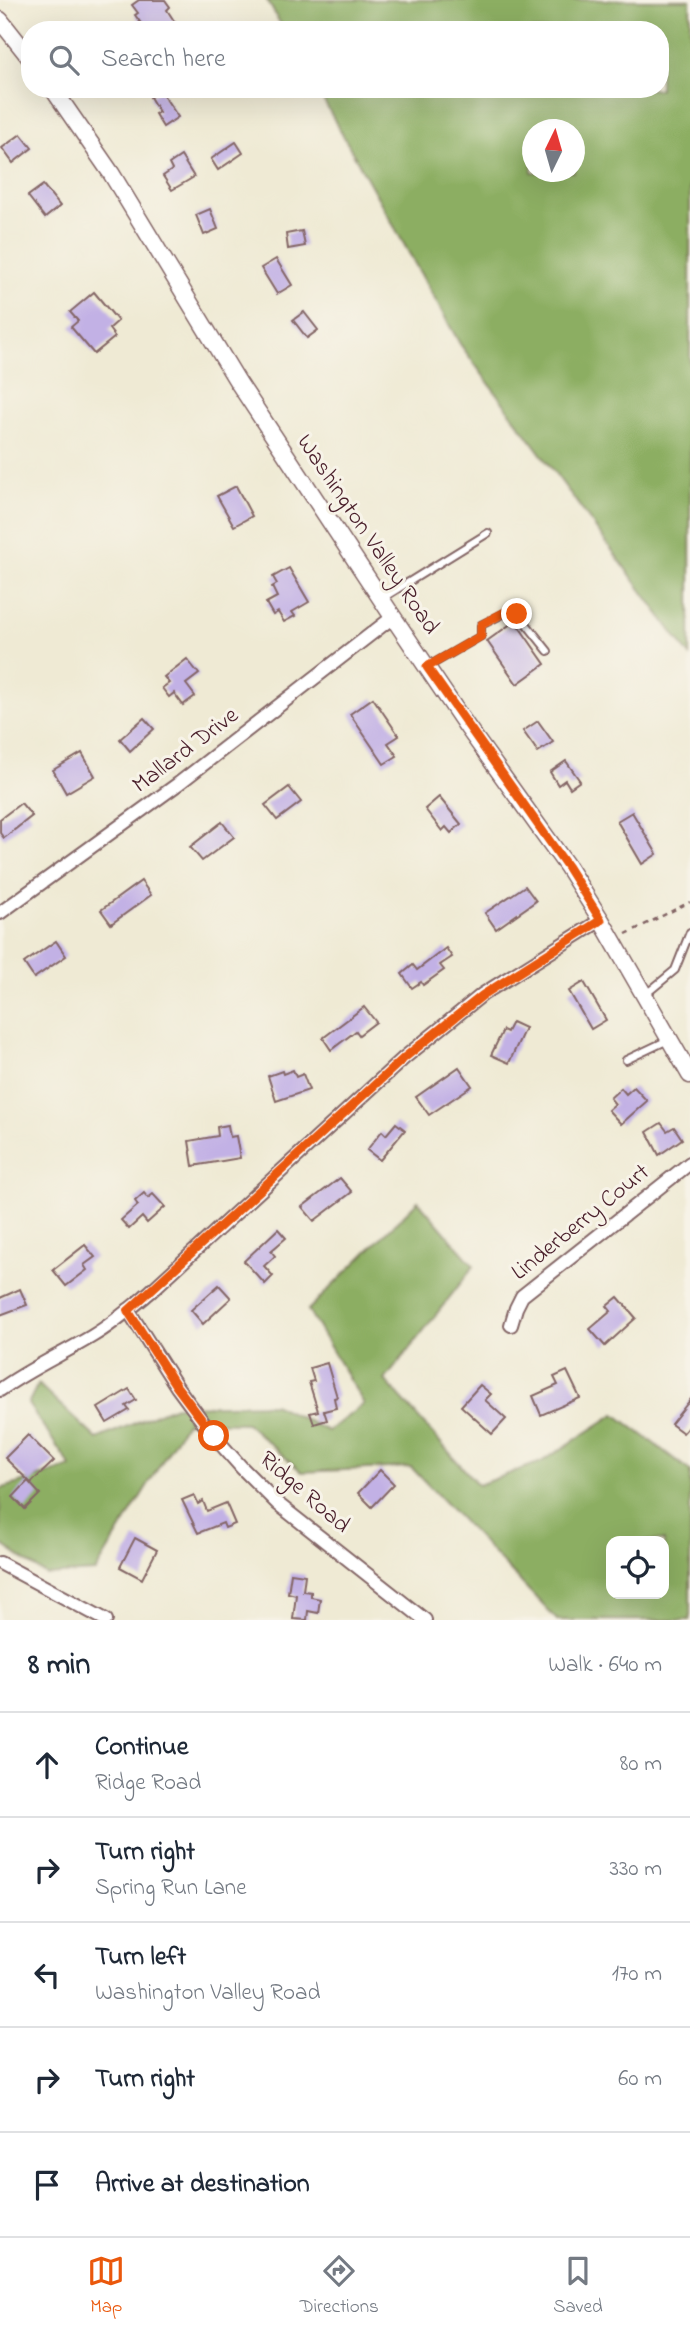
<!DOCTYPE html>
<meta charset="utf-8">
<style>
body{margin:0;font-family:"Indie Flower",sans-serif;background:#f6f6f7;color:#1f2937}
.controls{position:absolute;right:21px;bottom:21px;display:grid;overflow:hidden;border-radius:14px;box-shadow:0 7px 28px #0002}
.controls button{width:63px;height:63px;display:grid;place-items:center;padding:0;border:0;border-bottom:2px solid #e0e1e3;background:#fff;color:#1f2937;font:35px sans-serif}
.compass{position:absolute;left:522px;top:119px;width:63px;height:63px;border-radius:50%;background:#fff;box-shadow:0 7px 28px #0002;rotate:5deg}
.stop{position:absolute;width:21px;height:21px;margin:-16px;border:5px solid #ea580c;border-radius:50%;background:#fff}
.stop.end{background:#ea580c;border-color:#fff;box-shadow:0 2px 7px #0008}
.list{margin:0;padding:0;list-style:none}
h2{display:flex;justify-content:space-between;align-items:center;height:91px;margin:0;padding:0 28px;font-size:30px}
h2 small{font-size:23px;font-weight:400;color:#747a83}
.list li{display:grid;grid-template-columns:46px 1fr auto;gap:21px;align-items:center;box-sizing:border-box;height:105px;padding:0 28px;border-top:2px solid #e0e1e3}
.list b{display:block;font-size:26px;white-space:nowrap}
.list p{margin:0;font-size:23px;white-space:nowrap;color:#747a83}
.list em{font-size:23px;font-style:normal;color:#747a83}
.icon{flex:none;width:38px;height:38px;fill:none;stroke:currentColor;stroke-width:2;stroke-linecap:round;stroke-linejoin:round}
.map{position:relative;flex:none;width:690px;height:1620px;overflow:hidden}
.search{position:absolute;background:#fff;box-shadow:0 7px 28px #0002;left:21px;right:21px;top:21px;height:77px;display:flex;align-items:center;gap:18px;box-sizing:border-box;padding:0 24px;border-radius:28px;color:#747a83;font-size:26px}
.sheet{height:616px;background:#fff}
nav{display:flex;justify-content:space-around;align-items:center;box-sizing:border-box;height:98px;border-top:2px solid #e0e1e3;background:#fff;font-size:19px;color:#747a83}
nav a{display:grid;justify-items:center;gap:4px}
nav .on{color:#ea580c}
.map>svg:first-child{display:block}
.forest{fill:#8cae62;stroke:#6b6646;stroke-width:2;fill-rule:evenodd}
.building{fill:#c2b1e5}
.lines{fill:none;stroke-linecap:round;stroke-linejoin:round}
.service-casing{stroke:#846666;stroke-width:10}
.minor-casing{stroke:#846666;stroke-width:16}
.tertiary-casing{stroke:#846666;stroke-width:19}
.path{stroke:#846666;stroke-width:2.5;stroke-dasharray:5 5;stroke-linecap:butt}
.service{stroke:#fff;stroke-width:6}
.minor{stroke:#fff;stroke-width:12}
.tertiary{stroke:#fff;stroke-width:16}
.route{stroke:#ea580c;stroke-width:9}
.labels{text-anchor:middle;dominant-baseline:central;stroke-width:6;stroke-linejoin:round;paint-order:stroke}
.street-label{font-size:24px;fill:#4a1f2b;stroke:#f7f3e8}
</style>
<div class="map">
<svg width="690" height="1620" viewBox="0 0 690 1620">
<rect width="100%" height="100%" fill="#f7f3e8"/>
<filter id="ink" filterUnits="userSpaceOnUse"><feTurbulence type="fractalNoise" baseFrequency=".0143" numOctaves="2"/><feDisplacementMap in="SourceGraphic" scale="14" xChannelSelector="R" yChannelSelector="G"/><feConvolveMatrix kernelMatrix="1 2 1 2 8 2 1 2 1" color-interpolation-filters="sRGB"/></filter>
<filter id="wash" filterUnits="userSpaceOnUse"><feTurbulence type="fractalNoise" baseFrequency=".00686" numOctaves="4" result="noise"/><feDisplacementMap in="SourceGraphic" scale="28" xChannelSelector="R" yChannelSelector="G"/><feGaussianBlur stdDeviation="1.57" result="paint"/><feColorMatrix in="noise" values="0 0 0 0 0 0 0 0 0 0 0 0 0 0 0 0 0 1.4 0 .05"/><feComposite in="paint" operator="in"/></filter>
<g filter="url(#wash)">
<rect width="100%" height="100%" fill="#efead4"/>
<g class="forest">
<path d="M 267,0 L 690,0 L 690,656 L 460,344 L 317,89 L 660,89 L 660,30 L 284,30 ZM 532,130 L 574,130 L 574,172 L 532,172 Z"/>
<path d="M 418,1201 L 474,1266 L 385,1380 L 478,1485 L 541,1462 L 615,1414 L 690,1471 L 690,1620 L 557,1620 L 411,1467 L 302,1472 L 246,1423 L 186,1422 L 95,1572 L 46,1575 L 0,1543 L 0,1489 L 71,1467 L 28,1404 L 38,1384 L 97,1439 L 175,1406 L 273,1404 L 328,1431 L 364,1404 L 308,1310 ZM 611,1541 L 664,1541 L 664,1594 L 611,1594 Z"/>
</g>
<g id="blocks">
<g class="building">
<polygon points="139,0 165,0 170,7 167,10 180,30 146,30 135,15 138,13 132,5"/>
<polygon points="160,90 178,117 163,127 155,114 159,112 150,97"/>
<polygon points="21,134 32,148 13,163 2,148"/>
<polygon points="236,142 243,153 218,170 211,159"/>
<polygon points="181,156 194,177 172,190 163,176 172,170 169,164"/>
<polygon points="43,185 60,206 45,218 28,196"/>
<polygon points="210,209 218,229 204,235 196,215"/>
<polygon points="302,231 305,246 288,249 286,234"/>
<polygon points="276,259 292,285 277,294 261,268"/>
<polygon points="94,292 118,321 109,329 115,337 94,354 71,327 78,321 70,312"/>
<polygon points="304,312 318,330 307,338 293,320"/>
<polygon points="236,486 252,516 234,526 217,496"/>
<polygon points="289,568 309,602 292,612 295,616 284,622 278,612 273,615 266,603 277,597 272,587 277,584 273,577"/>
<polygon points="515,621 545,664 517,684 487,641"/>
<polygon points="187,659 199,674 186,684 195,696 183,705 174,693 169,697 162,688 169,683 164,677"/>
<polygon points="373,698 399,736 388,743 397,756 384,764 350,714"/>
<polygon points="144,718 154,729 130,751 120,739"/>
<polygon points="538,721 553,742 538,752 523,731"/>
<polygon points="82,753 95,776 66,793 53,770"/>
<polygon points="566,761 580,781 570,788 565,780 558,785 550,772"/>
<polygon points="289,787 301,802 277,820 265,805"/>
<polygon points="439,797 461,824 451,833 446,827 442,831 425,809"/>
<polygon points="21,803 32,816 4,838 0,833 0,819"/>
<polygon points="632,812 657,854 642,864 617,821"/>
<polygon points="222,822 234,837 202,861 190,847"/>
<polygon points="141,881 151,895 111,924 101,910"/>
<polygon points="525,886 536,901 496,929 485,913"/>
<polygon points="56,941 66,956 34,978 24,963"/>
<polygon points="446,948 452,957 440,965 444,970 423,985 421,982 412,988 402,974 413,965 417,970"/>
<polygon points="584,982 606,1020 591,1029 569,991"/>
<polygon points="364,1007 376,1022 359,1035 356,1031 331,1050 323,1038"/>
<polygon points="512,1022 525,1028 509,1063 491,1055 503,1030 507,1032"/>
<polygon points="459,1067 472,1086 429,1115 416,1097"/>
<polygon points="293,1070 296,1077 303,1074 309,1090 276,1101 268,1076 282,1071 283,1074"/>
<polygon points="634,1087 647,1101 621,1124 608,1110 615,1104 610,1098 621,1088 626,1094"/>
<polygon points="396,1123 405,1130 380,1160 367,1150 382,1131 386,1135"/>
<polygon points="661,1123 667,1131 674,1127 682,1139 659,1155 647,1132"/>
<polygon points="228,1125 230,1137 236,1136 240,1158 193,1166 189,1141 218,1136 217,1127"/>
<polygon points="340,1178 352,1192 314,1221 302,1207"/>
<polygon points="144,1193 148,1198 153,1194 165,1207 147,1223 142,1217 129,1229 121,1220 138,1205 135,1201"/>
<polygon points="278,1229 286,1238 271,1251 275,1256 264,1266 273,1276 265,1284 244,1261"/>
<polygon points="85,1245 95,1257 84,1265 87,1270 66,1286 53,1270"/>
<polygon points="219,1285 231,1298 203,1324 191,1310"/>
<polygon points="20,1289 27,1305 0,1315 0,1298"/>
<polygon points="618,1297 636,1318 605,1346 590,1329 611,1311 607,1306"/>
<polygon points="327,1363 337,1397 334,1398 336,1408 324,1411 327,1420 314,1424 310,1413 318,1411 309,1382 314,1381 310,1368"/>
<polygon points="567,1371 580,1398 541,1415 533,1396 558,1385 554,1377"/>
<polygon points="480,1385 491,1394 485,1400 506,1419 492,1434 461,1406"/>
<polygon points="129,1389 136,1400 126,1406 129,1410 107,1423 98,1408"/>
<polygon points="690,1400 690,1425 683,1433 671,1424"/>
<polygon points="28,1435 54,1461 31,1483 5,1458"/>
<polygon points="380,1470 394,1484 372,1507 358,1493"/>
<polygon points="28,1481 40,1494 25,1509 13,1497"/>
<polygon points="194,1495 198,1504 203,1501 207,1511 226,1503 235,1524 225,1528 223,1523 198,1533 182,1500"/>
<polygon points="135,1538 157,1550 142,1579 120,1567"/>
<polygon points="291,1573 305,1575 303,1591 311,1592 311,1597 320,1599 318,1613 308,1611 307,1620 293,1619 296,1595 288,1593"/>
</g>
</g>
</g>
<g filter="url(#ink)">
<use href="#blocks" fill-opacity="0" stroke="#846666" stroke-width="2"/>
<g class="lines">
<g class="service-casing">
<g id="service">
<polyline points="383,598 488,533"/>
<polyline points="429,666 481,636 481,625 509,611 520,616 548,651"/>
<polyline points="646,994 675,970 690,932"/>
<polyline points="626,1060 668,1040"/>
</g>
</g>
<g class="minor-casing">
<g id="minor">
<polyline points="0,913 178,784 393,617"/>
<polyline points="128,1310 177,1387 211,1433 242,1468 278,1504 425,1620"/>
<polyline points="511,1325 516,1308 522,1296 690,1163"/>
<path d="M 0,1390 C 29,1369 63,1354 94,1335 C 114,1323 132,1307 150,1292 L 404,1058 L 483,994 L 601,920"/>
<polyline points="0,1563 106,1620"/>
</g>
</g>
<g class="tertiary-casing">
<g id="tertiary">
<polyline points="0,20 30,58"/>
<polyline points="53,89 111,173 238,382 393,617 468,728 567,866 601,920 690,1075"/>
</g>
</g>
<polyline class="path" points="626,934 690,902"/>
<use href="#service" class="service"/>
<use href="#minor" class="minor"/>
<use href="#tertiary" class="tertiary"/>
</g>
</g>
<g class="lines" filter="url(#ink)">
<polyline class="route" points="214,1436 177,1387 128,1311 404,1058 483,995 601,920 567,866 427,667 481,636 481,625 505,612 517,614"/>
</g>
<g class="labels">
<g class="street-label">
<text transform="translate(367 535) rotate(56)">Washington Valley Road</text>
<text transform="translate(186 751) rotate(-37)">Mallard Drive</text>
<text transform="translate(581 1223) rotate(-39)">Linderberry Court</text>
<text transform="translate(304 1493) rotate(41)">Ridge Road</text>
</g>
</g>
</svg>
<div class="controls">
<button><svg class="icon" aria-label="locate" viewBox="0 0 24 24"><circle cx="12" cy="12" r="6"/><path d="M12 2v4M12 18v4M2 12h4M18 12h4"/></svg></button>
</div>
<svg class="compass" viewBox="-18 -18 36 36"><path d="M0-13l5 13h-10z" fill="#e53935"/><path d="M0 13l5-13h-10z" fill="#747a83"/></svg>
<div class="stop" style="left:214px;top:1436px"></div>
<div class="stop end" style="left:517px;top:614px"></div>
<div class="search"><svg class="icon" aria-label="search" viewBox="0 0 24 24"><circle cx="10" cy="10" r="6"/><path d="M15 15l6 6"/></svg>Search here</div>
</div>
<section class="sheet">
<h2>8 min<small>Walk · 640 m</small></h2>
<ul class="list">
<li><svg class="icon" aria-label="ahead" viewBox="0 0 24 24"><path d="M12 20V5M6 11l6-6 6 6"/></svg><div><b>Continue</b><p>Ridge Road</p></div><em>80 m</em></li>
<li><svg class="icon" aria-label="right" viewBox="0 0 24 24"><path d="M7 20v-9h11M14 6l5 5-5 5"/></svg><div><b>Turn right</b><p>Spring Run Lane</p></div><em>330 m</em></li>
<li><svg class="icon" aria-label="left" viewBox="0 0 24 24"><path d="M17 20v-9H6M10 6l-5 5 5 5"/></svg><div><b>Turn left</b><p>Washington Valley Road</p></div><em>170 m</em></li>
<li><svg class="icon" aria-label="right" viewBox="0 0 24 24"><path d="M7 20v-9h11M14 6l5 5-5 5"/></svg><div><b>Turn right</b></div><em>60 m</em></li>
<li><svg class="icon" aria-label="arrive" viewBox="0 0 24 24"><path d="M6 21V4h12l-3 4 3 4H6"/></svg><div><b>Arrive at destination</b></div></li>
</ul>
</section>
<nav>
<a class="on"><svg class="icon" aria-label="map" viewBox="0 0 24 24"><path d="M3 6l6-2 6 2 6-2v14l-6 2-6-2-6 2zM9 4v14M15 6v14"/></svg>Map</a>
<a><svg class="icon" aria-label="directions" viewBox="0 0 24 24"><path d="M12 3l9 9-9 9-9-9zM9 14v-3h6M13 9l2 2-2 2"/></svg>Directions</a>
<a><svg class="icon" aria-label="saved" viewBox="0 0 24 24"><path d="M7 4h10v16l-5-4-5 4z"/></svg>Saved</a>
</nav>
